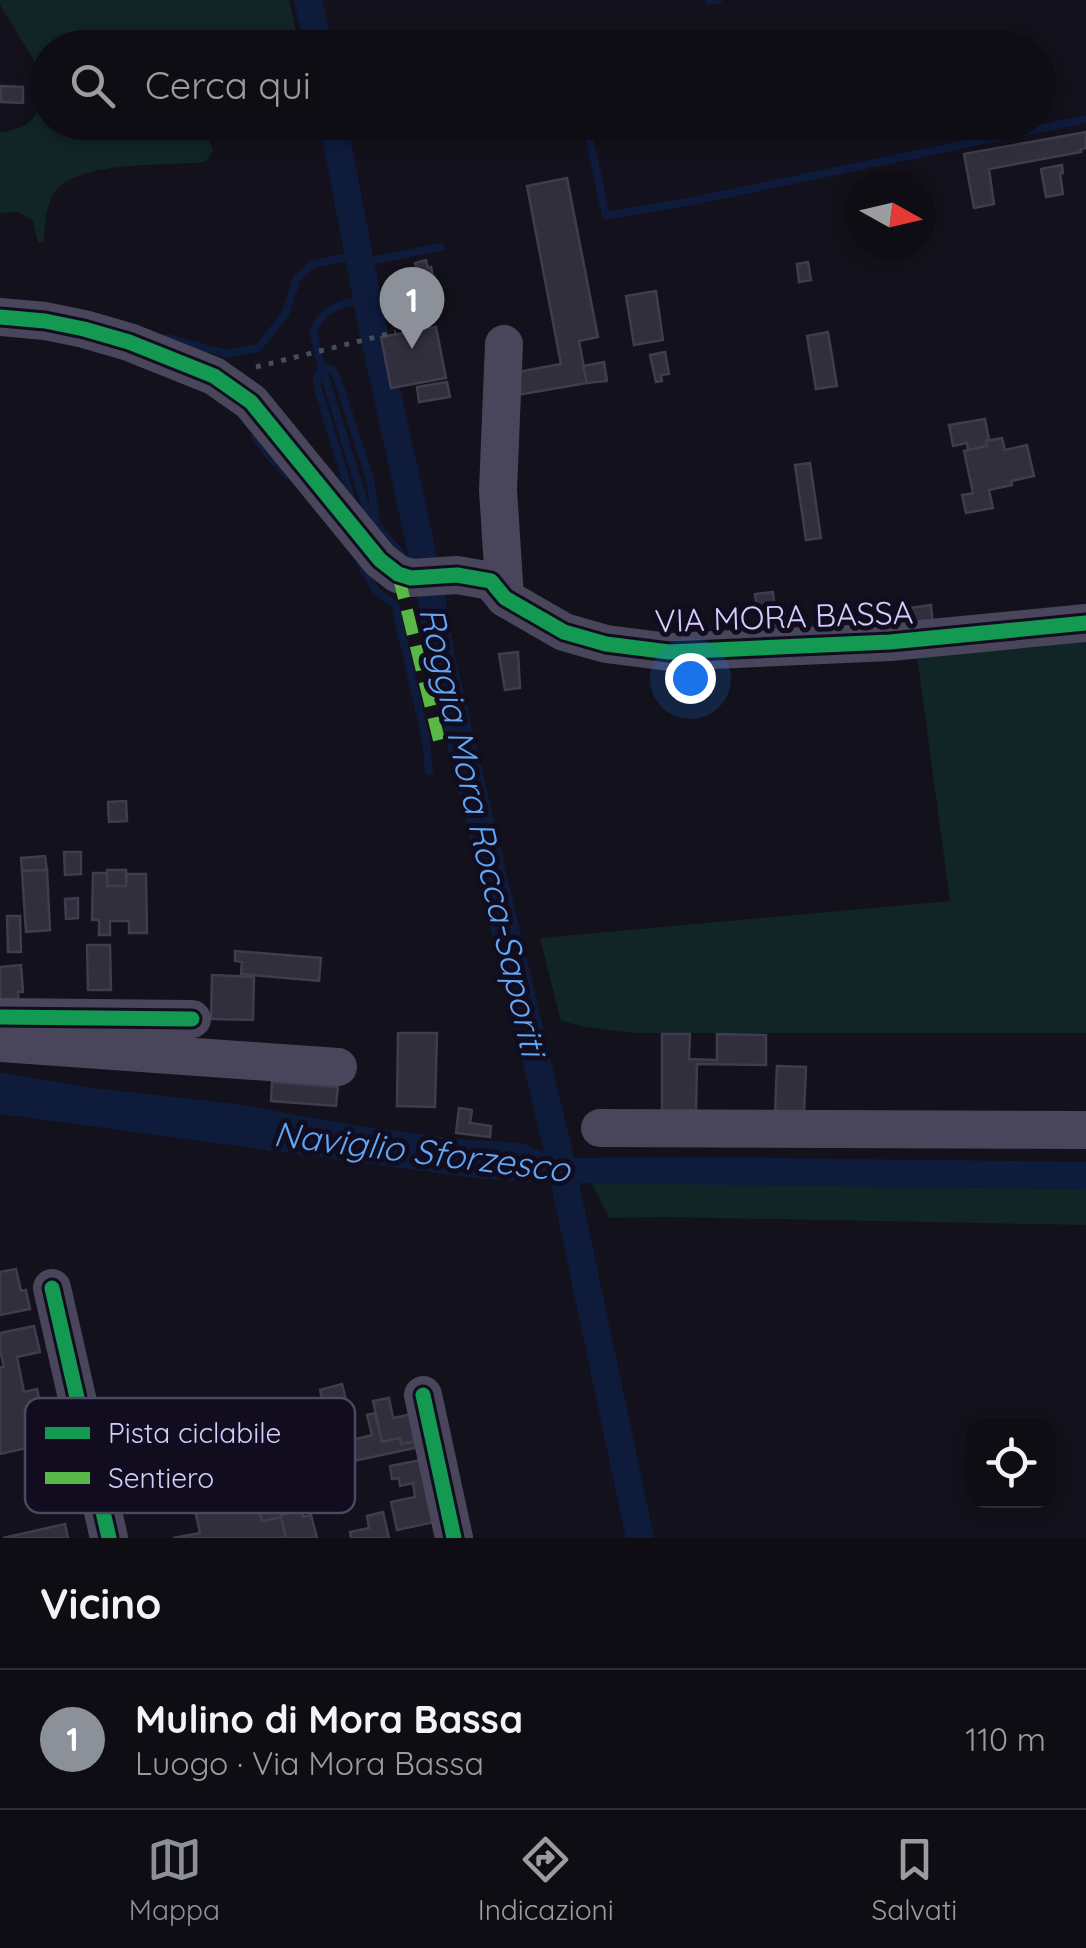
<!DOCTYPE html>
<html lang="it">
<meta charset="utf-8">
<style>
body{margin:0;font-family:Quicksand,sans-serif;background:#1c1b22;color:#f1f3f6}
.controls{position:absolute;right:30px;bottom:30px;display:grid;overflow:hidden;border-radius:20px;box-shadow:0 5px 15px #0003}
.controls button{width:90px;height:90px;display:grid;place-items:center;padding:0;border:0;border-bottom:2px solid #2e2d34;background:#0e0d14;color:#f1f3f6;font:50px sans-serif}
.compass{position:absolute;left:846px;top:170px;width:90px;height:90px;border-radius:50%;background:#0e0d14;box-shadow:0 5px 15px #0003;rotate:98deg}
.you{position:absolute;left:690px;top:678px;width:35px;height:35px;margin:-25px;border:8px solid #fff;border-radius:50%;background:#1a73e8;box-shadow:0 0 0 15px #1a73e833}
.badge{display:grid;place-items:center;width:65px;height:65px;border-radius:50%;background:#8c9099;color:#fff;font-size:32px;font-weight:700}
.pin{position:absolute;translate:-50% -82px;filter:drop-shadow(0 2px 5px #0008)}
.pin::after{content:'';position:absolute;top:52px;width:35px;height:30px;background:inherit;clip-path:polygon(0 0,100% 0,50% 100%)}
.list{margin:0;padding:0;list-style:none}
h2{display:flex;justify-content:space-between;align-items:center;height:130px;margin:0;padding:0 40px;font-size:42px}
h2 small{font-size:32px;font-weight:400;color:#9b9ca0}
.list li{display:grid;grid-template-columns:65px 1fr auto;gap:30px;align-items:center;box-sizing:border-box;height:140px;padding:0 40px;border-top:2px solid #2e2d34}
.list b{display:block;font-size:38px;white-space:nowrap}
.list p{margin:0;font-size:32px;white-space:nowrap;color:#9b9ca0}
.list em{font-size:32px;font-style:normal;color:#9b9ca0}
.icon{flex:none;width:55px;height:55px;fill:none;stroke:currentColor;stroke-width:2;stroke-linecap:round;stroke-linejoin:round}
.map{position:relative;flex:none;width:1086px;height:1538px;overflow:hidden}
.search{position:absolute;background:#0e0d14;box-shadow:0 5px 15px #0003;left:30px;right:30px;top:30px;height:110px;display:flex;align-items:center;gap:25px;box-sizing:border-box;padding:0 35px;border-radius:55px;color:#9b9ca0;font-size:38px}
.sheet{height:270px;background:#0e0d14}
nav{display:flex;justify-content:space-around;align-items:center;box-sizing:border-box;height:140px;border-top:2px solid #2e2d34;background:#0e0d14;font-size:28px;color:#9b9ca0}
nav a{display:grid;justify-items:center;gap:5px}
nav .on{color:#8c9099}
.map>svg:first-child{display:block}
.green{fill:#112426}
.water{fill:#0e1b3b}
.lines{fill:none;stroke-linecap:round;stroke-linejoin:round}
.stream{stroke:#0e1b3b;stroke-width:8}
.canal{stroke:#0e1b3b;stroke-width:28}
.building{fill:#322f3d;stroke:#403b4e;stroke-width:2.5}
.path{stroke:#434e5c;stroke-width:5;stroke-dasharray:5 8;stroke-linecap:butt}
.minor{stroke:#49465c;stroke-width:38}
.quiet{stroke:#58b947;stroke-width:12;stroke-dasharray:25 12;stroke-linecap:butt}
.cycleway-casing{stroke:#110d1f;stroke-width:21}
.cycleway{stroke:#139951;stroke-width:15}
.labels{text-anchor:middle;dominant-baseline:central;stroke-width:10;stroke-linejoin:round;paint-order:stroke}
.street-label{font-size:32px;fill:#d6cdfd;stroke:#110d1f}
.water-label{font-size:35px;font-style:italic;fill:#60a7f8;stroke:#110d1f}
.key{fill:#110d1f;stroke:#4c4762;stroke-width:2.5}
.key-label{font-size:28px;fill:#d6cdfd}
</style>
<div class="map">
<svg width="1086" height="1538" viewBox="0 0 1086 1538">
<rect width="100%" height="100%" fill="#13111b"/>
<g class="green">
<path d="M 0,0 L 289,0 L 296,31 L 201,42 L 197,47 L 48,48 L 48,122 L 203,123 L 213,151 L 205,162 C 168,166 71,160 53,195 C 45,210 45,226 44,242 L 38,242 L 33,221 L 19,212 L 0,213 L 0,132 C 36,128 38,114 47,82 L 0,5 Z"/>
<polygon points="1086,640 1086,1033 633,1033 585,1027 561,1021 540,938 950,901 917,656"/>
<polygon points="591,1182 1086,1189 1086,1225 665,1217 609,1218"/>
</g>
<g class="water">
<polygon points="0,1072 94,1088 236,1104 360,1126 457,1139 522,1143 545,1153 551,1183 483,1179 0,1114"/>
<polygon points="701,1157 1086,1162 1086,1189 574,1183 570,1158"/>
</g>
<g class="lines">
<g class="stream">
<polyline points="710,1 718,0"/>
<polyline points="566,48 570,48"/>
<polyline points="586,122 606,216 697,200 1086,119"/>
<polyline points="359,263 441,247"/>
<path d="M 367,299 C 342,304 324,306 313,331 L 319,358 L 368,515 L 405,558"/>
<polyline points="168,338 228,354 258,348 285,315 297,278 313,264 358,255"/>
<polyline points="255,436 267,453 287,475"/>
<polyline points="351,497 317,386 317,377 322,367 333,370 337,377 370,479 376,521"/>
<polyline points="360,563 376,591 395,605 426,740 429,771"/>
</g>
<g class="canal">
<polyline points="308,0 319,48"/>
<polyline points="333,122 375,339 429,584 441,658 559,1155 640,1538"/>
</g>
</g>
<g class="building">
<polygon points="1,86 23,87 23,103 1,102"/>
<polygon points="248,126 248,135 230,137 229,127"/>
<polygon points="1086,132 1086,148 1081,149 1081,152 989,169 994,204 974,208 964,154"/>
<polygon points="1062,165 1063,173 1060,173 1063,194 1046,197 1041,169"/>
<polygon points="567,178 598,337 579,341 587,383 511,396 507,374 561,364 527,186"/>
<polygon points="426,260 428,268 431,267 439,304 400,312 392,276 417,270 415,263"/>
<polygon points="808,262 811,280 799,282 797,264"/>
<polygon points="656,291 663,340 634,345 626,296"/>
<polygon points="436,327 446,378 391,388 381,337"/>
<polygon points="828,332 837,386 816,389 807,336"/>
<polygon points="665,352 669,374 661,375 662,381 656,382 650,355"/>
<polygon points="604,362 607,381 587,383 583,366"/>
<polygon points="447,382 450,397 419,402 417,387"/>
<polygon points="985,419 989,440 986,441 987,446 968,450 967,443 953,446 949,425"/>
<polygon points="1002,438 1005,450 1027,445 1034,476 1011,481 1012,485 989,490 993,508 966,513 962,495 973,493 964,451 987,446 986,441"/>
<polygon points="810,463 821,538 806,540 795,465"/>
<polygon points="773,592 775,611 786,609 789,630 760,634 755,594"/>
<polygon points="931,605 933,626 897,630 895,610"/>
<polygon points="518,652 520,688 505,690 499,654"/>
<polygon points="126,801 127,821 109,822 108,802"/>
<polygon points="64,852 81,852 81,874 65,875"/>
<polygon points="45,856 47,870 22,871 21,858"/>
<polygon points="47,870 50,930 26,932 22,871"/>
<rect x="107" y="870" width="19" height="16"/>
<polygon points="93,873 107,873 107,886 126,886 127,874 146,874 147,933 129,933 129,921 110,921 110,935 99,935 99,920 92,920"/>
<polygon points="78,898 78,918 66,919 65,899"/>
<polygon points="7,916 20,916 21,952 8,952"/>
<polygon points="87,945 110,945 111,990 88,990"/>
<polygon points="235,951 321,958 319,981 241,974 242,962 235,961"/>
<polygon points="21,965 23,992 18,992 19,1008 0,1009 0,967"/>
<polygon points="212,975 254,977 253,1020 211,1019"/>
<polygon points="398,1033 437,1033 435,1107 397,1106"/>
<polygon points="662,1034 690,1034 689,1059 717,1060 717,1034 766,1035 766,1065 697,1064 696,1113 662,1113"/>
<polygon points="777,1066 806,1067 804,1113 775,1112"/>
<polygon points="272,1082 338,1087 336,1106 271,1101"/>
<polygon points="459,1108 472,1110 470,1123 491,1126 490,1137 456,1133"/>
<polygon points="16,1269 21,1291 26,1290 30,1309 0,1315 0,1272"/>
<polygon points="34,1326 40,1352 17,1357 24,1392 37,1389 49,1443 0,1454 0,1367 4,1367 0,1350 0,1333"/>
<polygon points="342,1384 353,1426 335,1431 334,1426 329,1427 320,1390"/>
<polygon points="389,1398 393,1418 412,1414 418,1441 401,1444 400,1438 382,1442 373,1401"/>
<polygon points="375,1413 382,1442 400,1438 401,1444 418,1441 419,1447 349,1462 344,1442 372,1435 367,1415"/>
<polygon points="243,1429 262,1521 281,1517 286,1538 173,1538 200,1533 180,1442"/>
<polygon points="431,1458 444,1520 397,1530 391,1502 415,1497 413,1483 400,1486 399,1478 392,1479 390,1466"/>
<polygon points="279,1507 281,1517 262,1521 260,1511"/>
<polygon points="302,1510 303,1517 311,1515 317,1538 286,1538 281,1515"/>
<polygon points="383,1512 389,1538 351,1538 350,1532 369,1528 367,1516"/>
<polygon points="65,1524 68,1538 3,1538"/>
</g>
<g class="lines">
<polyline class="path" points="256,367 396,332"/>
<g class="minor">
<polyline points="0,317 45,321 84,329 129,342 214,376 251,402 380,560 398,574 411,578 457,575 491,581 505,598 564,632 606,644 669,652 890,642 1086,623"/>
<polyline points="504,344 498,490 505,598"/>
<polyline points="0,1017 192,1019"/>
<polyline points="0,1043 338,1067"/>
<polyline points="600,1128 1086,1130"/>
<polyline points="52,1288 109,1538"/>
<polyline points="423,1395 454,1538"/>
</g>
<polyline class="quiet" points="398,574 439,740"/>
<g class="cycleway-casing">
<g id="cycleway">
<polyline points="0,317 45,321 84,329 129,342 214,376 251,402 380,560 398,574 411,578 457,575 491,581 505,598 564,632 606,644 669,652 890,642 1086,623"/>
<polyline points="0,1017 192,1019"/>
<polyline points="52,1288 109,1538"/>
<polyline points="423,1395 454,1538"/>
</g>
</g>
<use href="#cycleway" class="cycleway"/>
</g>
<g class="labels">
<g class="street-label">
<text transform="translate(784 616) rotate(-2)">VIA MORA BASSA</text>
</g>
<g class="water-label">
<text transform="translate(483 831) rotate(77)">Roggia Mora Rocca-Saporiti</text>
<text transform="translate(422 1151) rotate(7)">Naviglio Sforzesco</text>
</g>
</g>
<rect x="25" y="1398" width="330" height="115" rx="15" class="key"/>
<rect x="45" y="1427" width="45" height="12" fill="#139951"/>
<rect x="45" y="1472" width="45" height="12" fill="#58b947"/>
<g class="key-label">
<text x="108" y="1443">Pista ciclabile</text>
<text x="108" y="1488">Sentiero</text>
</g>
</svg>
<div class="controls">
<button><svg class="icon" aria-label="locate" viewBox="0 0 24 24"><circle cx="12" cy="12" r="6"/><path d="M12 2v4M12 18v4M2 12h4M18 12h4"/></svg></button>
</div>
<svg class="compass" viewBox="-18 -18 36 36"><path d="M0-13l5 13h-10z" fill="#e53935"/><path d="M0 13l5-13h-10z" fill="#9b9ca0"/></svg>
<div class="you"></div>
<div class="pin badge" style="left:412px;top:349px">1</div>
<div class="search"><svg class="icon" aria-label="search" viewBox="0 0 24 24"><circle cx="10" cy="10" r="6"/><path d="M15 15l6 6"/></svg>Cerca qui</div>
</div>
<section class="sheet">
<h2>Vicino<small></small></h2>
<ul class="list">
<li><span class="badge">1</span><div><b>Mulino di Mora Bassa</b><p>Luogo · Via Mora Bassa</p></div><em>110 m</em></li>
</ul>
</section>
<nav>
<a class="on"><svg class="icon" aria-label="map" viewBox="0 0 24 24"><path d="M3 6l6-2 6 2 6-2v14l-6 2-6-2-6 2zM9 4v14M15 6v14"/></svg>Mappa</a>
<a><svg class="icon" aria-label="directions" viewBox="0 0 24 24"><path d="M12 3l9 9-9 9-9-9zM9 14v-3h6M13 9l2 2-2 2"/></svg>Indicazioni</a>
<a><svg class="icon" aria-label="saved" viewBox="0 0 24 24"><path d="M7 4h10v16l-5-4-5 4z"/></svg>Salvati</a>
</nav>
